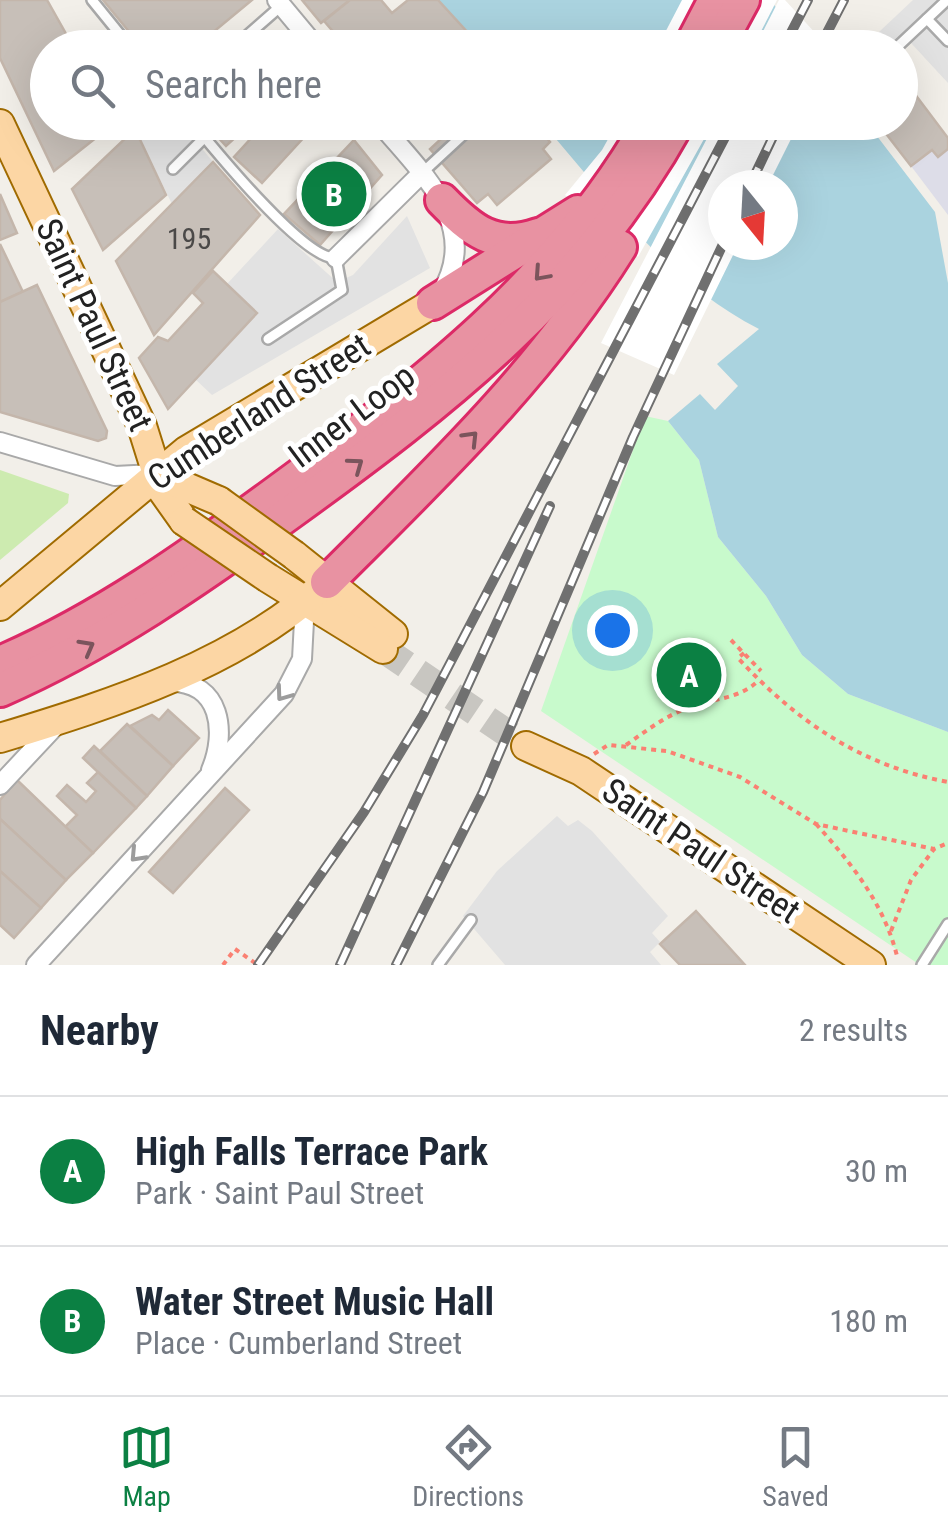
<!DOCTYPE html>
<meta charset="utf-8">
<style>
body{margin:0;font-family:"Roboto Condensed",sans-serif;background:#f2f2f3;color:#1f2937}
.compass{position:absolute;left:708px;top:170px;width:90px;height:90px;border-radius:50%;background:#fff;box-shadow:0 10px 40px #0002;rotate:162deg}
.you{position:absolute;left:612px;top:630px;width:35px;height:35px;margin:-25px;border:8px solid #fff;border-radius:50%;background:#1a73e8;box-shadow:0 0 0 15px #1a73e833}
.badge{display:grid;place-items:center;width:65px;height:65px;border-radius:50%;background:#0b8043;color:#fff;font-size:32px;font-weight:700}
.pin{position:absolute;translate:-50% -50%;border:5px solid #fff;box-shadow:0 2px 10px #0006}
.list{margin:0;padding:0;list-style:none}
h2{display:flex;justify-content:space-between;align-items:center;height:130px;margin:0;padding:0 40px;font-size:42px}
h2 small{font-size:32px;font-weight:400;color:#747a83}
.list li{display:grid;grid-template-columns:65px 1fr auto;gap:30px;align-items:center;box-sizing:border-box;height:150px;padding:0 40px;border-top:2px solid #e0e1e3}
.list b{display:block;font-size:38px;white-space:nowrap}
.list p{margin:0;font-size:32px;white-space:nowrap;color:#747a83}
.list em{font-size:32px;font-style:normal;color:#747a83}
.icon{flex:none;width:55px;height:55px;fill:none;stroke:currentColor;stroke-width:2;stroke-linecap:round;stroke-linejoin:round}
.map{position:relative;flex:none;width:948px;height:965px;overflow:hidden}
.search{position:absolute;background:#fff;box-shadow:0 10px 40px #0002;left:30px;right:30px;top:30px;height:110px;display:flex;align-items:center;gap:25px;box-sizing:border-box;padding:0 35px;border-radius:55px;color:#747a83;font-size:38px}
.sheet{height:430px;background:#fff}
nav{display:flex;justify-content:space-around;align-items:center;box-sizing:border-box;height:140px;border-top:2px solid #e0e1e3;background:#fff;font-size:28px;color:#747a83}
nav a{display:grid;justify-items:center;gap:5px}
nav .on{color:#0b8043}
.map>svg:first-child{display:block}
.grass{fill:#cdebb0}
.park{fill:#c8facc}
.parking{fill:#e2e2e2}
.plaza{fill:#dddde8}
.water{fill:#aad3df;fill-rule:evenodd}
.pier{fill:#fff}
.building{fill:#c7bfb8;stroke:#c4b6ab;stroke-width:2.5}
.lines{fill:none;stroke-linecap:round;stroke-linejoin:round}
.primary-tunnel{stroke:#c8c6c1;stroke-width:28;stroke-dasharray:28 14;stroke-linecap:butt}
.service-casing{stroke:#a9a9a9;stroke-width:14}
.minor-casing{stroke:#a9a9a9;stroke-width:22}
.primary-casing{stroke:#a06b00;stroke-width:32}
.motorway-casing{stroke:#dc2a67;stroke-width:38}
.path{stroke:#fa8072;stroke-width:4;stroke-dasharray:5 5;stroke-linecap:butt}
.service{stroke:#fff;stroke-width:9}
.minor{stroke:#fff;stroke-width:18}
.primary{stroke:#fcd6a4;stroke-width:28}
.motorway{stroke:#e892a2;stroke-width:32}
.rail-casing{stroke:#707070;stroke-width:10}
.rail{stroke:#fff;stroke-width:6;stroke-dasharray:19;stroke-linecap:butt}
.primary-bridge-casing{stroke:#a06b00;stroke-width:32;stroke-linecap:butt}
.primary-bridge{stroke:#fcd6a4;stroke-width:28}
.oneway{stroke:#7b545c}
.oneway2{stroke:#9c9c9c}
.labels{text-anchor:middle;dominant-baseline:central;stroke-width:10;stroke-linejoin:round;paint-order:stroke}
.number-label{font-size:30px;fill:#4b4948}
.street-label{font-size:35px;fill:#222;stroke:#fff}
</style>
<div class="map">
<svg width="948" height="965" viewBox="0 0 948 965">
<rect width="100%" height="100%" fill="#f2efe9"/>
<polygon class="grass" points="0,470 69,494 68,503 0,560"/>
<polygon class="park" points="645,416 668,421 699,460 718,537 766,596 802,655 848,694 948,732 948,965 920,965 541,711"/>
<g class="parking">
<polygon points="913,0 948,0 948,83 911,43 901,53 900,48 862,48"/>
<polygon points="142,123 181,123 213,162 172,204 135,129"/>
<polygon points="407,216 430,268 212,395 195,379 257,313 227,284 278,229 337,282 353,275"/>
<polygon points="557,816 568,826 578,820 592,831 668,916 652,933 660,942 650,952 661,965 505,965 463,916 497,871"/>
</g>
<polygon class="plaza" points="948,149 948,215 911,166 932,150 938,157"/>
<g class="water">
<polygon points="438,0 770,0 809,47 483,47"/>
<path d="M 542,123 L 867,123 L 935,212 L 948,283 L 948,732 L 848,694 L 802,655 L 766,596 L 718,537 L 699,460 L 668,421 L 700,394 L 715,410 L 738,386 L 717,364 L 759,329 C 665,281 610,200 542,123 ZM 723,185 L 783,185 L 783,245 L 723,245 Z"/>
</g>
<g class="pier">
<polygon points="682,0 777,0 753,47 657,48"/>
<polygon points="779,0 785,0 828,47 755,47"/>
<polygon points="617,123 713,123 638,257 565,195 602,150"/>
<polygon points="715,123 799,123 768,185 723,185 723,245 738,245 674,375 601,343"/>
</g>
<g class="building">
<polygon points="0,0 47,0 74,48 48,48 48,122 116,122 54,171 0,58"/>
<polygon points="103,0 252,0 194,48 154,48 147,39 140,45"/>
<polygon points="302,0 350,0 321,23"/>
<polygon points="350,0 381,0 392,13 408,0 438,0 482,48 347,48 324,21"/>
<polygon points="900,59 910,70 902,77 948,138 948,149 938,157 932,150 911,166 877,122 900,122"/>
<polygon points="204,122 252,122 226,146"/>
<polygon points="266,122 318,122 262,183 234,157"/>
<polygon points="439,122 533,122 550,142 543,149 551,159 497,205 488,194 477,203 430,149 441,139 432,128"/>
<polygon points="135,129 166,195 103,250 72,189"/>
<polygon points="354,140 382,175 320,245 284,214"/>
<polygon points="213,162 260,215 154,335 116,261"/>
<polygon points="0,194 17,233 0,240"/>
<polygon points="0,244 23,292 0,302"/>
<polygon points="213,271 257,313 168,409 139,358 158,337 168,341 203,303 193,293"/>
<polygon points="37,285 107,431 106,438 98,441 0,412 0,302"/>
<polygon points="168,710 199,738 173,766 130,726 152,715 159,720"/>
<polygon points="127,724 173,766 147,796 100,751"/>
<polygon points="94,746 147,796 136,808 83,758"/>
<polygon points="98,772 136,808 93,853 65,827 77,815 57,796 67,785 86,802 96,791 87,783"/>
<polygon points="17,780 93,853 66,880 0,819 0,800"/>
<polygon points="225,788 249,810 173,893 149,872"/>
<polygon points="0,819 66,880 41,908 0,871"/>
<polygon points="0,871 41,908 14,938 0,925"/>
<polygon points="696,911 745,965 680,965 660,944"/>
</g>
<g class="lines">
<polyline class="primary-tunnel" points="383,649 526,746"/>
<g class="service-casing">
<g id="service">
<polyline points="92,0 131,48"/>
<polyline points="927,19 948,41"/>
<polyline points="233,48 282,5"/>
<polyline points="896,48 947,0"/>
<path d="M 192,122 C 214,149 305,261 336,258 L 342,290 L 268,339"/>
<polyline points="173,169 205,137"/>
<polyline points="423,172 477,122"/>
<polyline points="438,965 471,920"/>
<polyline points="922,965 948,924"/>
</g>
</g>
<g class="minor-casing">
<g id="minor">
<polyline points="277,0 317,48"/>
<path d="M 379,122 C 420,172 483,225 441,293"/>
<polyline points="336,258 421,174"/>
<polyline points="0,442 115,476 154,474"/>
<path d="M 171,682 C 221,682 227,732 211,770"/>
<polyline points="0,785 58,723"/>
<polyline points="36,965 284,694 302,659 305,602"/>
</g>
</g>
<g class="primary-casing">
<g id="primary">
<polyline points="0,124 142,426 162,490 184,521"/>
<polyline points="156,474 219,501"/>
<polyline points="294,555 393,634"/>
<polyline points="268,578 383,649"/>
<polyline points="0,606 186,451 433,303"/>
<path d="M 0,738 C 115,703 237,664 327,582"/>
<polyline points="526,746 581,771 871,965"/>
</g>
</g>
<g class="motorway-casing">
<g id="motorway">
<polyline points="690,48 715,0"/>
<polyline points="717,48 743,0"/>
<path d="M 442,200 C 471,230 495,250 538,235"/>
<polyline points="433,303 578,212"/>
<path d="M 327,582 C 433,476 540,375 620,247"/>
<path d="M 0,663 C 100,620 190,556 277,492 C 425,383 556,285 650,122"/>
<path d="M 0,690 C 105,644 199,579 291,512 C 447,399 582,295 678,122"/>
</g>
</g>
<g class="path">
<polyline points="731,640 761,671"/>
<path d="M 744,653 L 738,658 C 797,722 862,766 948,782"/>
<path d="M 626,745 C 646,731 664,717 687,708 C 712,698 738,700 758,681"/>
<polyline points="594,754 608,745 667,751 740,777 816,824 934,849 948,843"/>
<path d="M 816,824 C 852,864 884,904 897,956"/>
<polyline points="891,931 911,880 934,849"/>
<polyline points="223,965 235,949 258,965"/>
</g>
<use href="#service" class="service"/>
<use href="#minor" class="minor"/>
<use href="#primary" class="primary"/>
<use href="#motorway" class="motorway"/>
<g class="rail-casing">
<g id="rail">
<polyline points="783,48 808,0"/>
<polyline points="819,48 844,0"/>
<polyline points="750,185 780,122"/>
<polyline points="258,965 364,812 423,715 733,122"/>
<polyline points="340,965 550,506"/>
<polyline points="396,965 483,792 633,437 723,244"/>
</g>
</g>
<use href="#rail" class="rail"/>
<g class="primary-bridge-casing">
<g id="primary-bridge">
<polyline points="219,501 294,555"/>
<polyline points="184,521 268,578"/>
</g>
</g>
<use href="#primary-bridge" class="primary-bridge"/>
</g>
<defs><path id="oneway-chevron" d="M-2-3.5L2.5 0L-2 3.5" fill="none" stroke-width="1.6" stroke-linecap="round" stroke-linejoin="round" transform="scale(2.5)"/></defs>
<g class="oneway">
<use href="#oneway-chevron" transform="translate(541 274) rotate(132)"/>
<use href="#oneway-chevron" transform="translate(471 438) rotate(-46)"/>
<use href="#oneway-chevron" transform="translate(356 465) rotate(-36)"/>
<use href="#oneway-chevron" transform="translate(87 647) rotate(-29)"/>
</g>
<g class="oneway2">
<use href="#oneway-chevron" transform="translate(283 694) rotate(126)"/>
<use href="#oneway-chevron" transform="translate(137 855) rotate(133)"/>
</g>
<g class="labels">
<g class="number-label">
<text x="189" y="238">195</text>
</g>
<g class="street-label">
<text transform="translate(94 325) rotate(65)">Saint Paul Street</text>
<text transform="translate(259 412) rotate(-33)">Cumberland Street</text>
<text transform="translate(352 416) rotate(-37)">Inner Loop</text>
<text transform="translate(701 851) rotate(34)">Saint Paul Street</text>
</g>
</g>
</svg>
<svg class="compass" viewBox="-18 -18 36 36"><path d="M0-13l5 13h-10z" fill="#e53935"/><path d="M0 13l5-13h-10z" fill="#747a83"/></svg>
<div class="you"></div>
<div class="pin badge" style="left:689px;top:675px">A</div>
<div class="pin badge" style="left:334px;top:194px">B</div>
<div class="search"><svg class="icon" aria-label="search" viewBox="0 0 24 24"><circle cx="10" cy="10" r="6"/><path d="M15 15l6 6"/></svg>Search here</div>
</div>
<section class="sheet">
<h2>Nearby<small>2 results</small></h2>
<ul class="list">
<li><span class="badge">A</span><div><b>High Falls Terrace Park</b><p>Park · Saint Paul Street</p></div><em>30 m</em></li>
<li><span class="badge">B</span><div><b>Water Street Music Hall</b><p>Place · Cumberland Street</p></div><em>180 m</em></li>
</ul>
</section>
<nav>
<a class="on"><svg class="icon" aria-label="map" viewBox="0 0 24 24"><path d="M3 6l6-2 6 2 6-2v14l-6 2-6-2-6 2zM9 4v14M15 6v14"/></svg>Map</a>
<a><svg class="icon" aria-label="directions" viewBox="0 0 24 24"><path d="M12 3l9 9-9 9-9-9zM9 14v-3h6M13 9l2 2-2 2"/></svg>Directions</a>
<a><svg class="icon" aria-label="saved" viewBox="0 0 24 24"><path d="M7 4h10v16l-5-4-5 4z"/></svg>Saved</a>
</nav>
